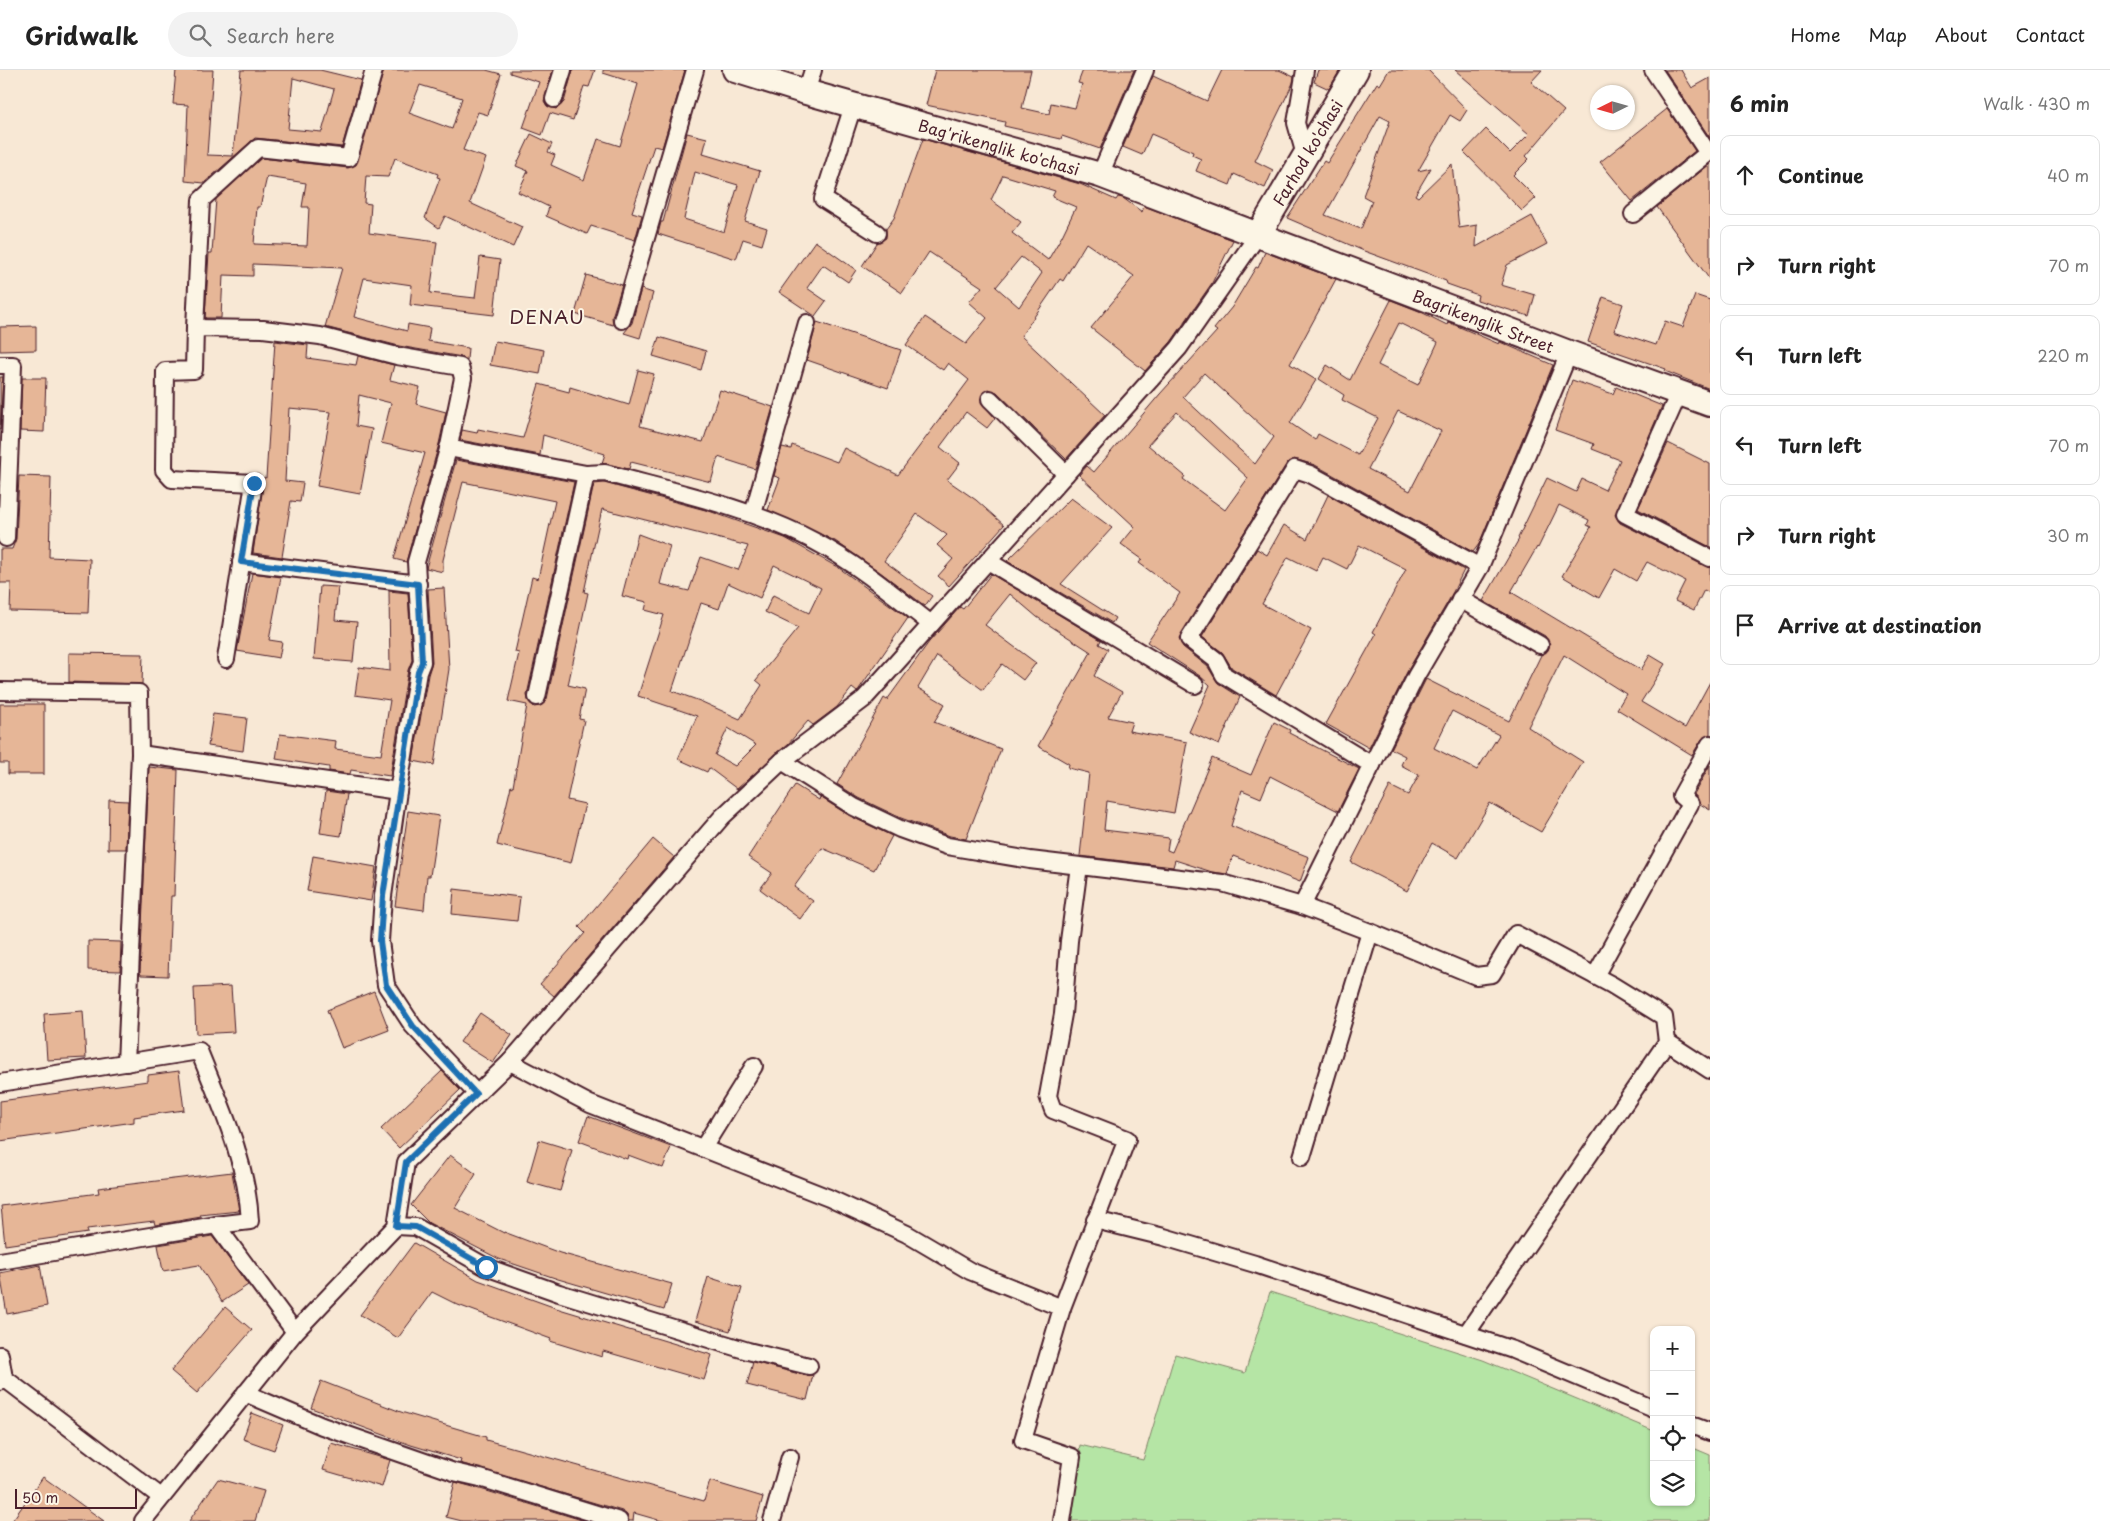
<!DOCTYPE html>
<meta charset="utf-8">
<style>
body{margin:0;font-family:"Playpen Sans",sans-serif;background:#f2f2f2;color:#222}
.controls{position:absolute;right:15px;bottom:15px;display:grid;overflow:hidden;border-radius:10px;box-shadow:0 1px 4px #0004}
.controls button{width:45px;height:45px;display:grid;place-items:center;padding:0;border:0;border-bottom:1px solid #e0e0e0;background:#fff;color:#222;font:25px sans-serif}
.compass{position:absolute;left:1590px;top:15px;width:45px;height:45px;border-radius:50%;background:#fff;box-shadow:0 1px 4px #0004;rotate:265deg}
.scale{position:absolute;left:15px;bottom:12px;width:122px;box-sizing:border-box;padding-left:5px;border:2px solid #4a1f2b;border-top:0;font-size:14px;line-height:18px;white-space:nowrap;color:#4a1f2b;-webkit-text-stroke:4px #fcf5e5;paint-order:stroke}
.stop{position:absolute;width:15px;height:15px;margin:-11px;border:4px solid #1f6fb2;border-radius:50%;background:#fff}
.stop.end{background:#1f6fb2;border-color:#fff;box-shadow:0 1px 5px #0008}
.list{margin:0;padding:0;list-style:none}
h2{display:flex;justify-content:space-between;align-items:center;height:65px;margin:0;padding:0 20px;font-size:21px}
h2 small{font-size:16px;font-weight:400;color:#767676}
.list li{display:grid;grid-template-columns:32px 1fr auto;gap:15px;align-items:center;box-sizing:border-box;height:80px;margin:0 10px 10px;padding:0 10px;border:1px solid #e0e0e0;border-radius:10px}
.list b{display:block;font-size:19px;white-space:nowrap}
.list em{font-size:16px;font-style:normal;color:#767676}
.icon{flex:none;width:28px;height:28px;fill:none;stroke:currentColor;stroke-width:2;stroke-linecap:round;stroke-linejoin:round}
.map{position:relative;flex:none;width:1710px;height:1451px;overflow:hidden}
header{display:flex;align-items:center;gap:30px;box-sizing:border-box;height:70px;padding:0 25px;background:#fff;border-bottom:1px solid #e0e0e0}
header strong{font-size:24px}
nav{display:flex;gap:28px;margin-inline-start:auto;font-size:18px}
.search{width:350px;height:45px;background:#f2f2f2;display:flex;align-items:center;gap:12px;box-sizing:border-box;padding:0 18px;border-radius:28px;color:#767676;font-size:19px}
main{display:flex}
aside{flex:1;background:#fff}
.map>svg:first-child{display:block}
.green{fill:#b5e5a5;stroke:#808268}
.building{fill:#e6b697;stroke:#4a1f2b;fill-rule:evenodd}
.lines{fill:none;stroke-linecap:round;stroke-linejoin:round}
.street-casing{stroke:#4a1f2b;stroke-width:20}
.secondary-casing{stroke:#4a1f2b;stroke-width:28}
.street{stroke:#fcf5e5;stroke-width:16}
.secondary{stroke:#fcf5e5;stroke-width:24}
.route{stroke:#1f6fb2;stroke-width:6}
.labels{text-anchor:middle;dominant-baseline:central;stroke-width:4;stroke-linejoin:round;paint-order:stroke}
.street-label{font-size:16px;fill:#4a1f2b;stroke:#fcf5e5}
.quarter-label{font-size:19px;letter-spacing:1px;fill:#4a1f2b;stroke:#fcf5e5}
</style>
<header>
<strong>Gridwalk</strong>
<div class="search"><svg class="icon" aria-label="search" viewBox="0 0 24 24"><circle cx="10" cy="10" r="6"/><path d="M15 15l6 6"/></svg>Search here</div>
<nav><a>Home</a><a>Map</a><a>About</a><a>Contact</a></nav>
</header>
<main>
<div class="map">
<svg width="1710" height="1451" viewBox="0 0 1710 1451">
<rect width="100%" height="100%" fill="#f8e8d5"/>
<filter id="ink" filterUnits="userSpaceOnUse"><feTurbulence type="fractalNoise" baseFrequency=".02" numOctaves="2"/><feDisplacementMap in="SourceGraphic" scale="10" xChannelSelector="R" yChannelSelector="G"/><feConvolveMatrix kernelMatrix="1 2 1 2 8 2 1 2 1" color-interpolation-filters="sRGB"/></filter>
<g filter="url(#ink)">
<polygon class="green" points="1270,1222 1483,1290 1654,1361 1654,1432 1691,1432 1691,1377 1710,1385 1710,1451 1068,1451 1080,1375 1143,1390 1175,1284 1245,1303"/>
<g class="building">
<path d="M 176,0 L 213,0 L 207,85 L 233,86 L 241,0 L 320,0 L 361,10 L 342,77 L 255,68 L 204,113 L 185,111 L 188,35 L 173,34 ZM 293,8 L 334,19 L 322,62 L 288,59 Z"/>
<path d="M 384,0 L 486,0 L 501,4 L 488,45 L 478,42 L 463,80 L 486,88 L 470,133 L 522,157 L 513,177 L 445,146 L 439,158 L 425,148 L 440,108 L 437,107 L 438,104 L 395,88 L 388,107 L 366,106 L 364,133 L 371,134 L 369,163 L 437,172 L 430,223 L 475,228 L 480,187 L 500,190 L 494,245 L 410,235 L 412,215 L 364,208 L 354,247 L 407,261 L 408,254 L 430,258 L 428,271 L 468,278 L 467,290 L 462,287 L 399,276 L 325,257 L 342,198 L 253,194 L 253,206 L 223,205 L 221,248 L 205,248 L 209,183 L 212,183 L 216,129 L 261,88 L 348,98 L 356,95 ZM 420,15 L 462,28 L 452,59 L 409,43 ZM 267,107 L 306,113 L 302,137 L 309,137 L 307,176 L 254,174 L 257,137 L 260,137 Z"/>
<polygon points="510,0 553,0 544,31 547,36 556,39 564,32 573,0 595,0 589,17 584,16 573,50 550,43 542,65 523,58 539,12 510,3"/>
<polygon points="603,0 685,0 662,78 654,76 632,142 642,145 635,170 591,156 587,164 546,146 549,137 518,122 528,101 516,96 531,64 552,74 548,82 555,85 551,95 584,110 598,69 620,76 638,14 603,3"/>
<polygon points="935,0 1031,0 1022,38 1049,44 1051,33 1075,38 1082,14 1078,13 1083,0 1134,0 1100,79 1062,66 1061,69 1004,56 1005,52 926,35"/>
<polygon points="1222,0 1279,0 1294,7 1293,13 1255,91 1273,100 1265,118 1234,104 1230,115 1196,101 1201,89 1192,85 1193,82 1151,64 1142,85 1123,77 1153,6 1207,31"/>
<polygon points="1318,0 1340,0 1329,19 1314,12"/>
<path d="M 1389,0 L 1428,0 L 1467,40 L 1460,51 L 1450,45 L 1418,101 L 1431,98 L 1415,125 L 1418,127 L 1452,94 L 1459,158 L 1477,155 L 1476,177 L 1532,146 L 1547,174 L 1507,195 L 1501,215 L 1535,225 L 1529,246 L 1477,230 L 1478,225 L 1447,214 L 1446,211 L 1364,181 L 1287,148 L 1324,91 L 1327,93 L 1377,13 L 1380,15 ZM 1380,46 L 1390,51 L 1363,126 L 1372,131 L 1361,159 L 1325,145 Z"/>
<polygon points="1455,0 1542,0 1531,12 1564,41 1526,86 1529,89 1513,105 1536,128 1522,141 1464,82 1486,59 1510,83 1529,64"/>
<polygon points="1665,0 1681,0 1692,18 1710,8 1710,68"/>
<polygon points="1667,39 1695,81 1632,131 1600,92"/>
<path d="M 687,63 L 707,68 L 703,84 L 760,101 L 745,151 L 767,158 L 762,175 L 743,169 L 736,189 L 658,164 L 661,152 L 663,152 ZM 695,102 L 738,115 L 724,162 L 684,149 Z"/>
<path d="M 923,69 L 1080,114 L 1116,130 L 1118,127 L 1123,128 L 1142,142 L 1144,136 L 1233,170 L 1212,213 L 1171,272 L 1145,301 L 1091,258 L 1134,206 L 1086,173 L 1063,211 L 1060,209 L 1021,266 L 1105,345 L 1066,389 L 997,322 L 988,319 L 983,322 L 981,332 L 995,348 L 987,358 L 966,342 L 940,377 L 960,393 L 947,410 L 976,430 L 1004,455 L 949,516 L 938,506 L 953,489 L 937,475 L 947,465 L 917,444 L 884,491 L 932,526 L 925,536 L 880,502 L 835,471 L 768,440 L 780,408 L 774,406 L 782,377 L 791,379 L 792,375 L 837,392 L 844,378 L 898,405 L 969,310 L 948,293 L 943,300 L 906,275 L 925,247 L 966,274 L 987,248 L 969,232 L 982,217 L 929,182 L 902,223 L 862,196 L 877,173 L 886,168 L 886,159 L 894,148 ZM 1003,105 L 1055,121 L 1052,127 L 1076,137 L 1062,166 L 1048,190 L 1012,163 L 1021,152 L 991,130 ZM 1021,187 L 1042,203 L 1019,237 L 996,217 Z"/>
<polygon points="1710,94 1710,210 1657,137"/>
<polygon points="815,171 856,200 848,212 823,195 807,218 826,231 815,246 779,222"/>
<path d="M 1265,182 L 1336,209 L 1290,294 L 1316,310 L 1290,353 L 1315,370 L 1318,364 L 1358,385 L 1378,348 L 1342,330 L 1344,325 L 1319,309 L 1327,295 L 1350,310 L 1391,230 L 1419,241 L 1447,255 L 1448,252 L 1499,274 L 1500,272 L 1553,295 L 1479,474 L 1473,482 L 1315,395 L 1294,389 L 1287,393 L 1179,568 L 1183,577 L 1208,597 L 1218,613 L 1240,627 L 1219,675 L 1189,662 L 1210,615 L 1200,606 L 1147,572 L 1180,523 L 1139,493 L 1142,489 L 1121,474 L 1135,457 L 1079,405 L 1087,396 L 1094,402 L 1160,324 L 1217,261 L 1214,259 L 1232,237 L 1256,197 L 1258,198 ZM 1399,253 L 1438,272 L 1418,315 L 1378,295 ZM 1204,303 L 1274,367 L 1255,394 L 1183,327 ZM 1398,341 L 1441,361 L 1410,421 L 1368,399 ZM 1177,342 L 1248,408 L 1225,440 L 1183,409 L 1185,406 L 1148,375 Z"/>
<polygon points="586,205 622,215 612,247 613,255 575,244"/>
<polygon points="641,219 653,223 640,268 624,263 632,253"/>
<polygon points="1695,225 1710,230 1710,319 1665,301 1666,299 1588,272 1603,227 1623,234 1614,261 1656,275 1665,251 1683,257"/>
<polygon points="817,252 901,280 888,318 807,290"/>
<polygon points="36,256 36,280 0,281 0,257"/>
<polygon points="659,267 706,281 701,300 653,286"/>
<polygon points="275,271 308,275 307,288 356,295 358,286 394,295 390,310 420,317 416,334 446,342 439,374 406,492 394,489 425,383 381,373 391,333 359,325 356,356 372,359 360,424 317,416 331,342 289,338 285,411 303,413 300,432 291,431 282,487 253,483 264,407 266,408"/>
<polygon points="495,271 544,280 540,304 490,295"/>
<polygon points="638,300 654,304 640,356 703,372 720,320 773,337 755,399 718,387 711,412 631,392 629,399 602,393 605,384 543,365 540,385 460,370 462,360 477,363 478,359 523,368 539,314 569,322 570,317 629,335"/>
<polygon points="0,307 3,307 0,360"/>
<polygon points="22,308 46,308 44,362 20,361"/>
<path d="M 1572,310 L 1613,324 L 1616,317 L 1662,336 L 1615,445 L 1620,453 L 1710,498 L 1710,523 L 1704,520 L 1694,540 L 1675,531 L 1685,511 L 1647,492 L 1636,511 L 1615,499 L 1599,528 L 1562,506 L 1591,457 L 1587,455 L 1589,450 L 1559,435 L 1538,478 L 1537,477 L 1511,522 L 1641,600 L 1650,585 L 1665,594 L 1641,632 L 1685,658 L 1710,612 L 1710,664 L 1702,669 L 1692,685 L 1617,639 L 1626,624 L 1564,585 L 1528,657 L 1583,692 L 1541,762 L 1490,733 L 1458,788 L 1432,773 L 1407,821 L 1351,792 L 1390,716 L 1408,725 L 1419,705 L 1401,695 L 1405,686 L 1391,679 L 1426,609 L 1509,651 L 1541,585 L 1548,580 L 1550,574 L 1545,566 L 1483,531 L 1519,469 L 1518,468 L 1547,408 L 1576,422 L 1582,409 L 1605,420 L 1620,390 L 1592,379 L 1594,374 L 1555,360 ZM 1452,641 L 1499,665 L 1477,700 L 1434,678 Z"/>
<polygon points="1668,373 1710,394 1710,477 1638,439"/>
<path d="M 456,390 L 574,412 L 527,625 L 528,630 L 534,637 L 540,636 L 547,629 L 594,414 L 604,413 L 709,441 L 785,468 L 839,498 L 908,548 L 857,622 L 852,618 L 837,637 L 813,655 L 808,651 L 789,673 L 737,719 L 709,698 L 707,702 L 678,689 L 697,646 L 638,626 L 664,545 L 645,540 L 647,532 L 622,526 L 638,464 L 670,476 L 660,514 L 689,521 L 701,487 L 738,500 L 748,476 L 602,439 L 584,522 L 588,523 L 568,615 L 585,619 L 579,649 L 584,650 L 567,730 L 585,734 L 571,793 L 497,775 L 511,716 L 513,717 L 527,635 L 508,631 L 519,583 L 515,582 L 532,507 L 538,509 L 555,431 L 463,412 L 443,490 L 443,502 L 426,498 ZM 774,495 L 821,518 L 809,543 L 773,525 L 765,542 L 798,558 L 756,610 L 762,615 L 740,649 L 700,631 L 672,621 L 701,533 L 719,539 L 728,513 L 760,528 ZM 728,658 L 756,675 L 735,696 L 715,685 Z"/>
<polygon points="19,406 51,407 49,487 90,489 88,543 10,541 11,513 0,513 0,479 12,479 16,469"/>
<polygon points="1328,425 1464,500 1449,530 1407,602 1369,678 1326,654 1376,564 1373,562 1406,499 1359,475 1347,499 1323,487 1316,501 1288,487 1262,534 1311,560 1276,625 1232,598 1222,582 1202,567 1257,479 1267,485 1284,455 1307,469"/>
<polygon points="1071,428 1112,458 1061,514 1115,548 1112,553 1007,491"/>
<polygon points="252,503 281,507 269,570 282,572 279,588 237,581"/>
<polygon points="991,504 1101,570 1099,574 1108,579 1094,606 1122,622 1108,647 1132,652 1129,661 1187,672 1174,743 1107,731 1104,760 1169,768 1167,780 1172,782 1212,688 1251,705 1274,652 1290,660 1289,663 1359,699 1338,741 1270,706 1261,728 1242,720 1231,756 1309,787 1300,812 1233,786 1227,804 1212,802 1175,790 1173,797 1080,786 1089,703 1068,698 1069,694 1038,676 1091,582 1037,547 1010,524 985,555 1036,593 1023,610 1002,594 983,620 937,586 918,618 945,634 934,652 1001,679 966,769 950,766 901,748 859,728 837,714 884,628 887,630 929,572 960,537 963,539"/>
<polygon points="320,516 338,517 335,550 357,552 353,592 314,589"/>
<polygon points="444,518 449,599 434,695 413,691 428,605 432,592 428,519"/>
<polygon points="389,521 408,523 412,590 408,600 390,706 351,700 350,704 329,701 329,697 276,689 280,664 336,671 335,679 381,685 390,630 355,625 359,597 390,601"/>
<polygon points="69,583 143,584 142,614 69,612"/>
<polygon points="0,634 44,634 44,704 8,704 8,693 0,693"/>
<polygon points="213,644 247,648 243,681 208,676"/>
<polygon points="1710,695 1710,740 1700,734 1694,724"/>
<polygon points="149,697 178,700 174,826 171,826 168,906 141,905 140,902"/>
<polygon points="795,715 819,730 820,727 850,746 892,766 874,800 822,778 794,817 813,831 800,849 760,819 772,803 748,787"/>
<polygon points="326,721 347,724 341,766 320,763"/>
<polygon points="109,730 128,731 126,779 108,779"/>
<polygon points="408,741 439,746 430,806 427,806 424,840 395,836"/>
<polygon points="653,769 674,787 554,926 540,914 585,863 579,857"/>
<polygon points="313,786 376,797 371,831 307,821"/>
<polygon points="454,819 520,827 517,851 452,844"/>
<polygon points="88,871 121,872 120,901 88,900"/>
<polygon points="231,916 234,962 196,964 194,918"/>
<polygon points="374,921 389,960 342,978 327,940"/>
<polygon points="83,941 86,988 47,990 44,944"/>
<polygon points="480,943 512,965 493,993 460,972"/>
<polygon points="179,1001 184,1040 134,1047 134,1052 0,1071 0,1031 148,1011 148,1005"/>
<polygon points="442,1001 460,1020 399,1078 381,1059"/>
<polygon points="588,1046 671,1077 663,1098 628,1085 627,1089 579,1071"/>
<polygon points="539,1070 572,1080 560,1121 527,1112"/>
<polygon points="450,1085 476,1104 455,1138 504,1163 504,1162 560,1183 672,1214 664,1240 558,1209 499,1189 429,1153 411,1135"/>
<polygon points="232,1102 239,1141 200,1145 201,1147 155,1155 154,1151 87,1159 88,1163 5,1175 1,1136 99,1123 98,1118"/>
<polygon points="212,1166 248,1215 222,1232 199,1195 163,1201 158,1175"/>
<polygon points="414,1173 478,1210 556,1238 712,1285 704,1310 603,1281 602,1287 550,1271 551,1269 458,1235 432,1222 398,1268 360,1245"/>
<polygon points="40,1195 47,1236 7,1244 0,1203"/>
<polygon points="708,1207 742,1218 730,1261 695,1251"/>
<polygon points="225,1237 252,1260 197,1323 171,1301"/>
<polygon points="753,1292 807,1306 813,1305 807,1330 747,1315"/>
<polygon points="321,1311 401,1342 486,1367 486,1370 704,1431 710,1411 763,1427 756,1451 662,1451 634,1443 633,1451 629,1451 627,1445 622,1441 460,1393 461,1390 411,1375 311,1338"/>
<polygon points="252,1343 283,1355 274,1380 243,1369"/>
<polygon points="331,1373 390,1390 382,1417 323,1400"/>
<polygon points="43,1407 104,1451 12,1451"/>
<polygon points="218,1409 264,1421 255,1451 189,1451"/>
<polygon points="455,1412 477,1418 585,1451 462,1451 446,1447"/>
</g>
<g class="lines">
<g class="street-casing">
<g id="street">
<polyline points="1305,0 1296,53 1305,85"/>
<polyline points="806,22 813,0"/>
<polyline points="554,29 563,0"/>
<polyline points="853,36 823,129 877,163"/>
<polyline points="1100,105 1145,0"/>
<polyline points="1633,144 1708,83 1653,0"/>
<polyline points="622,250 695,0"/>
<polyline points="195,258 201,130 258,78 349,88 374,0"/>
<polyline points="0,295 13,295 6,468"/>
<polyline points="1679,323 1625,444 1710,488"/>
<polyline points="990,329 1066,404"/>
<polyline points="448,378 586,404 537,627"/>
<path d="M 586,404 L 605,403 C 675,422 749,437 814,471 C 856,493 894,525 931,554"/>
<polyline points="753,444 807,253"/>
<polyline points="988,491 1195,615"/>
<polyline points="241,492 418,514"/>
<polyline points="1460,529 1540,575"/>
<polyline points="0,621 139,623 140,684 126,993"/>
<polyline points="140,684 398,721 418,602 422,592 416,492 449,376 463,308 460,297 397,286 320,266 263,259 195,258 194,300 165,301 164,400 172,409 254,413 226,589"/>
<polyline points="782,691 854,737 900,759 947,776 1030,790 1222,813 1302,836 1370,862 1476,906 1492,904 1516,864 1612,915 1664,947 1667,972 1466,1264"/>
<polyline points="1372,695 1224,605 1216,590 1189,569 1295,399 1310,404 1480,497"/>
<polyline points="398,721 383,826 380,871 386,915 413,956 477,1024"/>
<polyline points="1302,836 1416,606 1480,497 1569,283"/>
<polyline points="1595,906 1690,734 1681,726 1710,674"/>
<polyline points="1667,972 1710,1000"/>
<polyline points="510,992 590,1034 829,1128 907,1164 970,1201 1062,1238"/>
<path d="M 0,1013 L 199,981 C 221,1036 247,1091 250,1151 L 216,1155 L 295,1262"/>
<polyline points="703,1078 754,996"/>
<polyline points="1302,1087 1370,862"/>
<polyline points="1095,1150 1164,1167 1255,1194 1513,1280 1654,1339"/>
<polyline points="396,1156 416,1157 486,1197 559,1223 748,1281 809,1296"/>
<polyline points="0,1191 216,1155"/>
<polyline points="0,1285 4,1308 0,1312"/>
<polyline points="4,1308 161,1427"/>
<polyline points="245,1323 322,1356 454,1402 480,1408 619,1451"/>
<polyline points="1691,1355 1710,1362"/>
<polyline points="143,1451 295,1262 396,1156 406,1092 510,992 722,747 782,691 864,629 1179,278 1258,165"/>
<polyline points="772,1451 790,1387"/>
<polyline points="1062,1451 1072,1387 1023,1370 1062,1238 1127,1069 1053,1040 1048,1026 1063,944 1069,871 1079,796"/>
</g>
</g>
<g class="secondary-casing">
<g id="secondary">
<path id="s1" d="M 735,0 L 806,22 L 1100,105 L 1569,283 L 1710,334"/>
<path id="s2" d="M 1258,165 L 1356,0"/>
</g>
</g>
<use href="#street" class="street"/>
<use href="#secondary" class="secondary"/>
</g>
</g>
<g class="lines" filter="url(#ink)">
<polyline class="route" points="254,413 241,492 418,514 422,592 418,602 383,826 380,871 386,915 413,956 476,1024 406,1092 396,1156 416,1157 486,1197"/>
</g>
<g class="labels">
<g class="street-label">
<text stroke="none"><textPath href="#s1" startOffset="275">Bag'rikenglik ko'chasi</textPath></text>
<text stroke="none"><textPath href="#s2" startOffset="96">Farhod ko'chasi</textPath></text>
<text stroke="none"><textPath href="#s1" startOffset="790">Bagrikenglik Street</textPath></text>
</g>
<g class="quarter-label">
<text x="547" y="246">DENAU</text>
</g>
</g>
</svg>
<div class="controls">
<button>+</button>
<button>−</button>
<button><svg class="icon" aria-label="locate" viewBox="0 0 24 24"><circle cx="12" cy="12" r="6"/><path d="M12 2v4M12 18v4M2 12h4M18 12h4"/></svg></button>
<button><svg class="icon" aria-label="layers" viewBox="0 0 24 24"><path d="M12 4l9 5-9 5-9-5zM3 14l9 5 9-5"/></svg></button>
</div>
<svg class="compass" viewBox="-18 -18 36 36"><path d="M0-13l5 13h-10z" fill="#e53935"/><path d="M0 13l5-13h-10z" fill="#767676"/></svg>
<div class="scale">50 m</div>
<div class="stop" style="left:486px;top:1197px"></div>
<div class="stop end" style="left:254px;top:413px"></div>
</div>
<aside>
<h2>6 min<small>Walk · 430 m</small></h2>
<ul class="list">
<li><svg class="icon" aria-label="ahead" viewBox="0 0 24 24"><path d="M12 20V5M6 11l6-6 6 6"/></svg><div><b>Continue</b></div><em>40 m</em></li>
<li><svg class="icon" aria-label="right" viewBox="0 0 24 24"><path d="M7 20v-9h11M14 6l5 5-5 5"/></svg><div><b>Turn right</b></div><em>70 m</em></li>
<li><svg class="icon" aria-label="left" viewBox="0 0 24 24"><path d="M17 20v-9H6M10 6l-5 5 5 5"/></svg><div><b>Turn left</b></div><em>220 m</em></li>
<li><svg class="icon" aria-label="left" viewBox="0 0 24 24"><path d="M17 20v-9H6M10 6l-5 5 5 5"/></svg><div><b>Turn left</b></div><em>70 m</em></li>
<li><svg class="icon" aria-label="right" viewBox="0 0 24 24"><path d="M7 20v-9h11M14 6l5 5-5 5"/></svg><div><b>Turn right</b></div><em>30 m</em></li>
<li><svg class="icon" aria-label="arrive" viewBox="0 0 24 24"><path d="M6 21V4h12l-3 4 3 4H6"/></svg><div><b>Arrive at destination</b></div></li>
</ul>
</aside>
</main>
